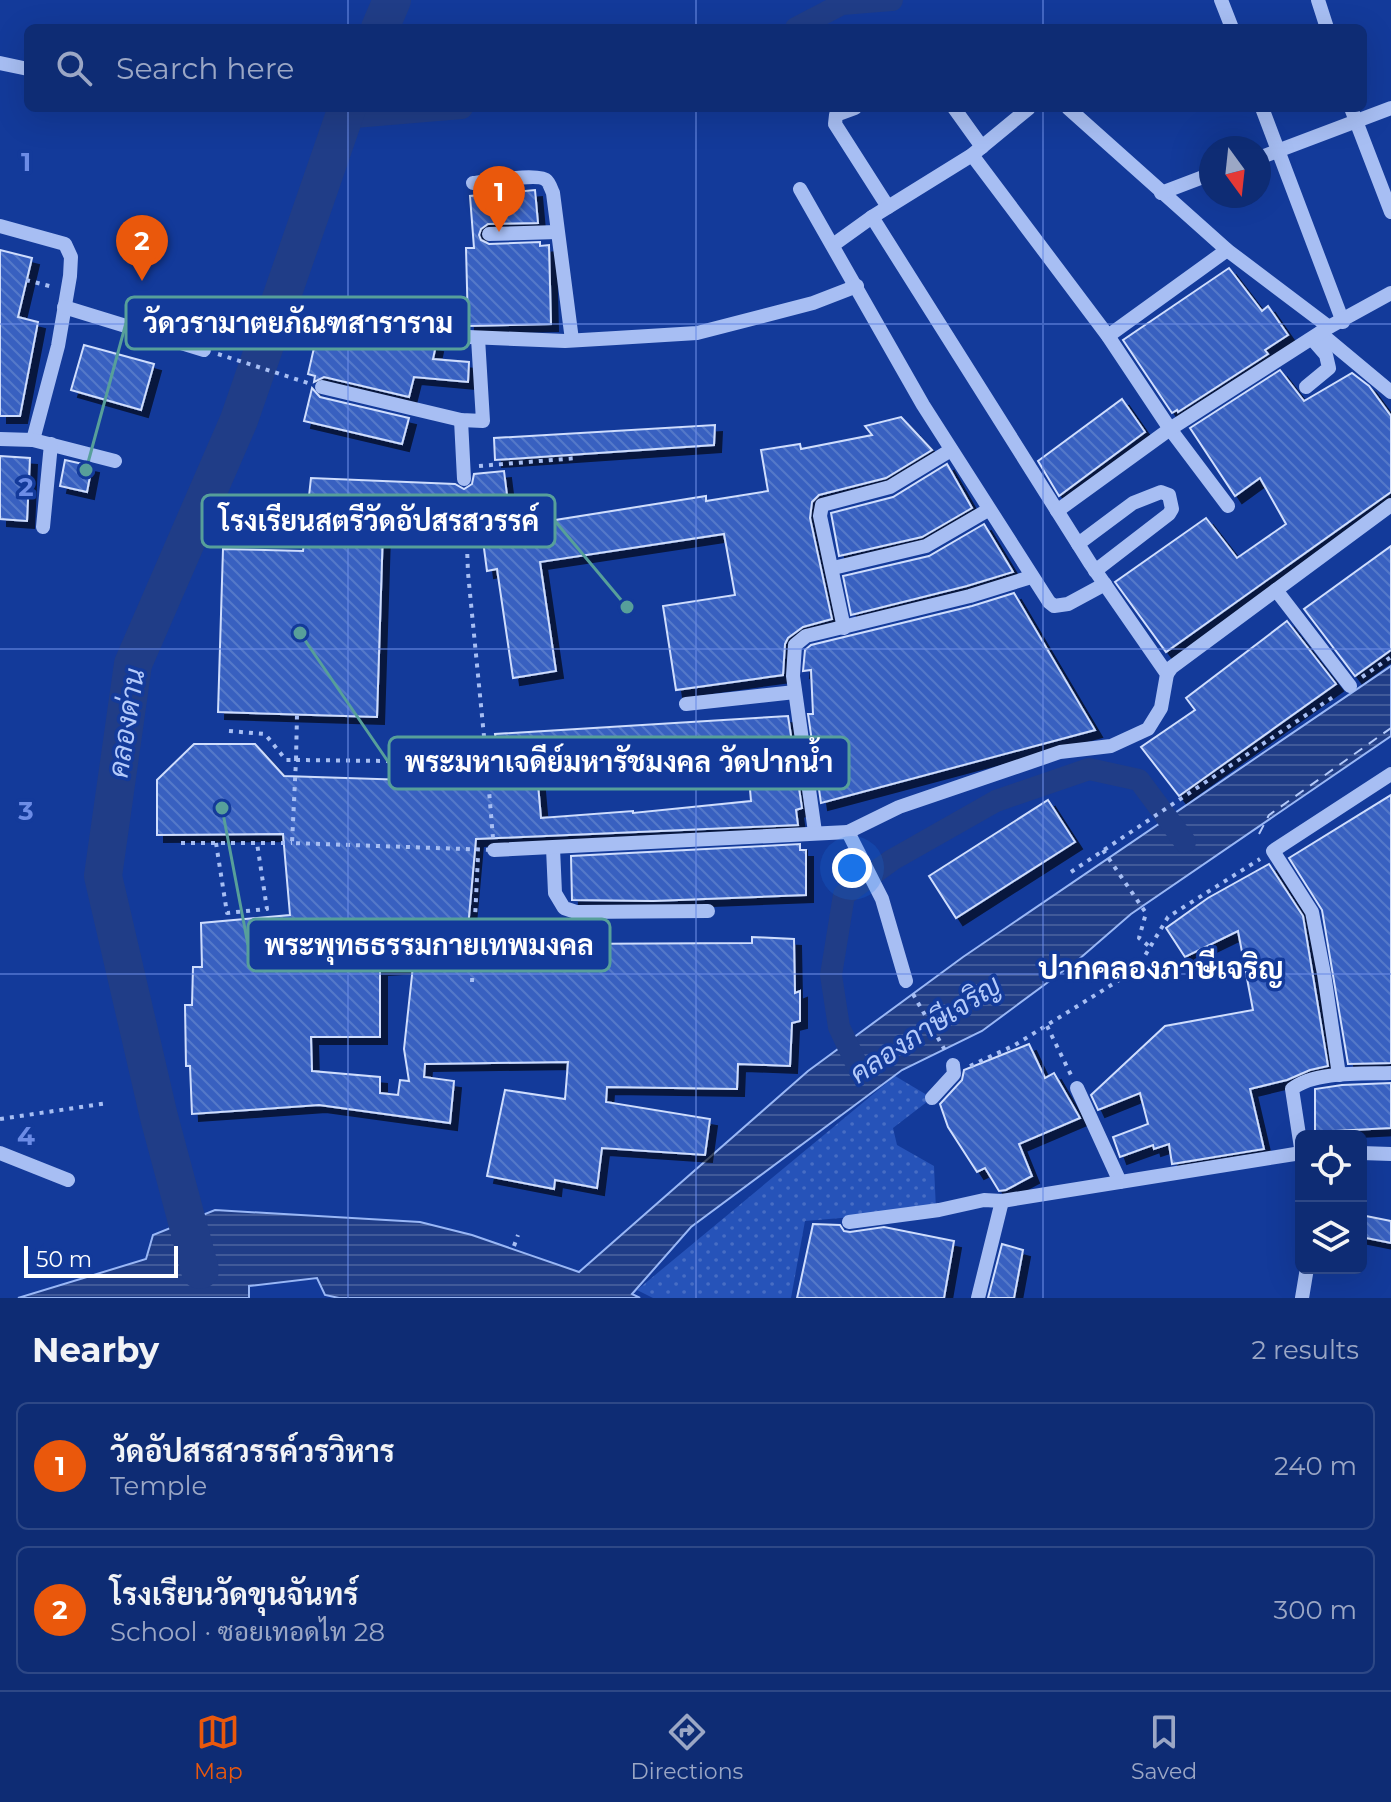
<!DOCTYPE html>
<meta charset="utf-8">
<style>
body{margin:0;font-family:Montserrat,Sarabun,sans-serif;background:#173479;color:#f1f3f6}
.controls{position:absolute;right:24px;bottom:24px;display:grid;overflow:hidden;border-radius:12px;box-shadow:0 8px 32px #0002}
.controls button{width:72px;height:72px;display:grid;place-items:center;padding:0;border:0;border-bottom:2px solid #2e4886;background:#0e2c74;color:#f1f3f6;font:40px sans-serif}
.compass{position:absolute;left:1199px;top:136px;width:72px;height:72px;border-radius:50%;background:#0e2c74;box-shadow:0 8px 32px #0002;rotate:165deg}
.scale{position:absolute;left:24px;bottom:20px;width:154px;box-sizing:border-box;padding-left:8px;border:4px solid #fff;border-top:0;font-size:22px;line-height:28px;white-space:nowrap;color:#fff;-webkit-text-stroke:6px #133a9a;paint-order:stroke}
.you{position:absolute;left:852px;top:868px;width:28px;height:28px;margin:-20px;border:6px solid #fff;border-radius:50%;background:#1a73e8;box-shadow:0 0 0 12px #1a73e833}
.badge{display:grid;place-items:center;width:52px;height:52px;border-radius:50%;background:#ea580c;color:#fff;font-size:26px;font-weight:700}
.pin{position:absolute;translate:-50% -66px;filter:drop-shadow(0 2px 4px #0008)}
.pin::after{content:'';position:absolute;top:42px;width:28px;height:24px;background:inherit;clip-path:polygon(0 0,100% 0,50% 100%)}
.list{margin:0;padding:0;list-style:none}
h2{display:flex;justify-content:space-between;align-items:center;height:104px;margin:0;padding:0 32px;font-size:34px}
h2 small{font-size:26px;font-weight:400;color:#9ba7c5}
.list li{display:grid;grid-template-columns:52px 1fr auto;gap:24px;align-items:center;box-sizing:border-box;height:128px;margin:0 16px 16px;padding:0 16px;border:2px solid #2e4886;border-radius:12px}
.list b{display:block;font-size:30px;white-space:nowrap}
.list p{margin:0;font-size:26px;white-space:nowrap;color:#9ba7c5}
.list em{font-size:26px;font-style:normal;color:#9ba7c5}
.icon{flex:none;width:44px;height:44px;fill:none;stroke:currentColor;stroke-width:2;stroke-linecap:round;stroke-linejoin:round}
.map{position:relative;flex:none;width:1391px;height:1298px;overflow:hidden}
.search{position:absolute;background:#0e2c74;box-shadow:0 8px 32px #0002;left:24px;right:24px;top:24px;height:88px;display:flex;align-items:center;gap:20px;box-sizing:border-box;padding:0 28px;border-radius:12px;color:#9ba7c5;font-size:30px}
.sheet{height:392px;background:#0e2c74}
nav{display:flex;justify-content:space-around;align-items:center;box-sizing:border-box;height:112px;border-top:2px solid #2e4886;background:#0e2c74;font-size:22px;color:#9ba7c5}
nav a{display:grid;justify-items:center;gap:4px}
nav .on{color:#ea580c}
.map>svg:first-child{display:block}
.green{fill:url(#green-dots)}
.water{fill:url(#water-rules);stroke:#99b7f6;stroke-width:2}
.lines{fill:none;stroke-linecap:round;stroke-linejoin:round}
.canal{stroke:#203d87;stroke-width:22}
.river{stroke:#203d87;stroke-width:38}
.ferry{stroke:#b4cafa;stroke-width:2;stroke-dasharray:10 8;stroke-linecap:butt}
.building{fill:url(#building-back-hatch);stroke:#cfddfd;stroke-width:2;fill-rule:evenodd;filter:url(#shadow)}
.path{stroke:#a7bef3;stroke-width:4;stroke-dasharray:4 6;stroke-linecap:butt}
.minor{stroke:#a7bef3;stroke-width:14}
.grid{fill:none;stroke:#6c8ce6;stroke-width:2;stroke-opacity:0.55}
.labels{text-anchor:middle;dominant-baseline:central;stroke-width:7;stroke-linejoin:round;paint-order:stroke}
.water-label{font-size:28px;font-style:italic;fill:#b4cafa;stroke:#133a9a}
.quarter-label{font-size:30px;font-weight:bold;fill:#fff;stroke:#133a9a}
.grid-label{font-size:26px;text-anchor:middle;font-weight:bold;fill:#6c8ce6;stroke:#133a9a;stroke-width:7;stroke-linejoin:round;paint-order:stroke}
.leader{fill:none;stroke:#579f9a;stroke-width:3}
.callout-dot{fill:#579f9a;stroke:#133a9a;stroke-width:3}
.callout{fill:#133a9a;stroke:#579f9a;stroke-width:3}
.callout-label{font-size:28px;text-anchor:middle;font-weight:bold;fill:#fff}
</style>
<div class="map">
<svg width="1391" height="1298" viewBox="0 0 1391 1298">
<defs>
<pattern id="green-dots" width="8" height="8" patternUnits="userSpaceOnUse" patternTransform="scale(2)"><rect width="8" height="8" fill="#2653b9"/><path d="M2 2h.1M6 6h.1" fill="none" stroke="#476dc4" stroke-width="1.8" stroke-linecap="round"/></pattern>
<pattern id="water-rules" width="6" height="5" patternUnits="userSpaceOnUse" patternTransform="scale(2)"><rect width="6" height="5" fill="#203d87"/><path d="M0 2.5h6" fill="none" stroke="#415a99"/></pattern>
<pattern id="building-back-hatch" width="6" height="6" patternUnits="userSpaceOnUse" patternTransform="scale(2)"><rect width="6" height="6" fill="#3761c0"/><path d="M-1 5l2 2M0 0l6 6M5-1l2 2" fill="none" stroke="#5579c9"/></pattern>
<filter id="shadow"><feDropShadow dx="7" dy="7" stdDeviation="0" flood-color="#0009"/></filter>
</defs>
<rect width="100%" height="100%" fill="#133a9a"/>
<polygon class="green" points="895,1076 932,1098 893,1128 897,1145 934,1166 936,1210 805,1221 791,1298 653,1298 637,1290"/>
<polygon class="water" points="1391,666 1391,736 1131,914 1078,960 982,1031 902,1070 691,1227 632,1294 640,1298 339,1298 325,1295 317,1278 249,1286 249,1298 18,1298 146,1259 153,1235 215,1210 420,1222 472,1235 579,1272 808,1071 963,957"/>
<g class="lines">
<g class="canal">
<polyline points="796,28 842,4 892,0"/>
<polyline points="343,118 462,108"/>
<polyline points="859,1069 839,1027 831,975 844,895 892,860 996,801 1089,769 1139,780 1185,842"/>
</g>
<g class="river">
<polyline points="380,28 392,0"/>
<polyline points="200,1270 159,1117 103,876 133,664 239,420 347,108"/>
</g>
<polyline class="ferry" points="1259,834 1269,815 1391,728"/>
</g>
<g class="building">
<polygon points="535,190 538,223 488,224 481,229 479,235 481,240 489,244 540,242 540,246 549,245 551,324 468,326 466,248 474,248 470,196"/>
<polygon points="0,250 32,258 18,317 38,322 20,416 0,416"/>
<polygon points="1229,268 1262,311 1268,306 1288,335 1265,350 1268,354 1178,412 1177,410 1172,413 1123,340"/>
<polygon points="322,313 336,316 342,322 403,339 436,345 433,359 469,362 468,382 414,377 409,397 324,377 314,382 315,376 308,374"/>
<polygon points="84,345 154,364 141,410 71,390"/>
<polygon points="1280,370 1304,401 1352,373 1369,386 1391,416 1391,492 1166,652 1115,582 1206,518 1237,558 1286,524 1260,478 1235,496 1190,428"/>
<polygon points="312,388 320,397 409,418 402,444 304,421"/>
<polygon points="1122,399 1145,432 1059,496 1038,461"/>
<polygon points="901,417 932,450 886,478 819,495 812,502 810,518 832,619 803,627 788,638 785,644 783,675 676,690 663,606 735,595 724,534 540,562 556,671 513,678 497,569 487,571 482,533 383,529 377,717 218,712 223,549 303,551 311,478 455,484 464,489 472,484 474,474 504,471 511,527 706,496 706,501 768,491 761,450 800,444 801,449 872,435 865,426"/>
<polygon points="715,425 714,445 495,460 494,438"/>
<polygon points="0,456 30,458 27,521 0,519"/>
<polygon points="65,460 92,466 87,492 60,486"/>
<polygon points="947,464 972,508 922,537 839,556 831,513 893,497"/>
<polygon points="984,524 1013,572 967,586 851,615 843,576 929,556"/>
<polygon points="1391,546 1391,650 1355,676 1304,609"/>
<polygon points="1014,593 1095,730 821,803 808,714 813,714 811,670 803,671 805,650 811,645 972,606"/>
<polygon points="1287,621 1336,684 1179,796 1141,747 1195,710 1186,698"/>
<path d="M 788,716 L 802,808 L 796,810 L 798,825 L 476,839 L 468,928 L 551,930 L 551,944 L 752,943 L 752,937 L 794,939 L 795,993 L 800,991 L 800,1021 L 792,1023 L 790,1066 L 738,1064 L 737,1089 L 607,1087 L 606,1102 L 710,1119 L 705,1155 L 602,1148 L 597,1188 L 555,1180 L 554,1189 L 487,1176 L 505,1090 L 565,1099 L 568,1062 L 425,1064 L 424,1077 L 454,1081 L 450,1123 L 319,1105 L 192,1114 L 190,1066 L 186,1066 L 185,1005 L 192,1005 L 193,967 L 202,967 L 201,923 L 290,915 L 283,834 L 157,835 L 157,780 L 194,744 L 255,744 L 284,776 L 501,783 L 495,734 ZM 747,754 L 751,801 L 633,813 L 633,811 L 541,818 L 536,762 ZM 413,966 L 404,1049 L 409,1081 L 400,1080 L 398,1095 L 380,1093 L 380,1077 L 312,1071 L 311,1037 L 380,1037 L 380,968 Z"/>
<polygon points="1391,795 1391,1063 1348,1064 1322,910 1289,858"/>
<polygon points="1048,800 1075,842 956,918 929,876"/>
<polygon points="800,844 800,850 806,850 806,895 653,901 572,900 571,856"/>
<polygon points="1269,864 1303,916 1328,1066 1310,1070 1287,1080 1250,1089 1264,1149 1172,1164 1169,1144 1154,1149 1153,1145 1120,1157 1113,1137 1148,1124 1140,1093 1098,1110 1091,1095 1165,1026 1253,1010 1238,931 1185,957 1166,928 1208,898"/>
<polygon points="1029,1044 1045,1078 1054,1073 1080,1118 1019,1144 1032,1176 1006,1190 999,1191 985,1168 977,1172 948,1127 940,1104 962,1080 964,1070"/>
<polygon points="1391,1083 1391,1128 1315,1132 1315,1089 1342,1085"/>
<polygon points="1361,1215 1391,1221 1391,1243 1361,1237"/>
<polygon points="813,1224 840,1225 844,1231 850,1232 884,1227 954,1241 944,1298 797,1298"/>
<polygon points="1002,1244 1023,1250 1014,1298 988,1298"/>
</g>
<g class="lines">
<g class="path">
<polyline points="26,280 53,287"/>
<polyline points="218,354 308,383"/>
<polyline points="479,466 577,458"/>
<polyline points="465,494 468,573 487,767"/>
<polyline points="1362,677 1391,657"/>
<polyline points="229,731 265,734 286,760 296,760 297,715"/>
<polygon points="296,760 480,762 487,767 494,850 292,843"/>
<polyline points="181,843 292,843"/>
<polyline points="216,843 227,913 267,909 257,843"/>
<polyline points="1103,850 1146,913 1139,938 1150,947"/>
<polyline points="1071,872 1336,695"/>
<polyline points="472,982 478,856"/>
<polyline points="913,994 946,1052"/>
<polyline points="1047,1026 1071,1075"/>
<polyline points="970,1066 1015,1045 1137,969 1168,917 1260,859"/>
<polyline points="0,1119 108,1103"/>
<polyline points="514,1246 518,1235"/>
</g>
<g class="minor">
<polyline points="1221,0 1232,28"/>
<polyline points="1318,0 1327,28"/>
<polyline points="0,63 28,69"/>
<polyline points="855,108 836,115 835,124 888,207"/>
<polyline points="954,108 982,147"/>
<polyline points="1068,108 1227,250 1329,327"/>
<polyline points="1262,108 1343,322"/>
<polyline points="1351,108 1391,212"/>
<polyline points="972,155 1108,336 1170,429 1228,506"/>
<polyline points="1259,158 1391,108"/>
<path d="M 473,183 C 486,182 540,172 547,181 C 549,182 552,191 553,193 L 572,340"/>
<polyline points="800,189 923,405 1049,602 1054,606 1068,604 1105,584"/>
<polyline points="1161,193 1211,174"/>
<polyline points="872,217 1090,563 1167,674 1161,708 1148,729 1111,746 1060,752 899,807 848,832 882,899 906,981"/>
<polyline points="0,226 65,244 71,257 70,276 58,346 33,440"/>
<polyline points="489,234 557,232"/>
<polyline points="833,245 872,217 972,155 1029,108"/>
<polyline points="64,307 204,350"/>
<polyline points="345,312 406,329 445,336 565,341 616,338 697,333 813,303 857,286"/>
<polyline points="1320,333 1391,392"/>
<polyline points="1108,336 1227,250"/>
<polyline points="322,387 461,420 483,421 478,338"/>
<polyline points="1306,387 1329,368 1326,355 1312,339"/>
<polyline points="461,420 464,479"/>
<polyline points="0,439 33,440 115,461"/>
<polyline points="1057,511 1170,429 1329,327 1391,293"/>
<polyline points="43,527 51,444"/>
<polyline points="1078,544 1133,503 1161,492 1169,495 1172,509 1169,514 1095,571"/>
<polyline points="833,568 926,546 988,510"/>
<polyline points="1276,590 1350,686"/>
<polyline points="844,628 820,516 822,505 890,487 951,450"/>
<polyline points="1167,674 1172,667 1391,505"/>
<polyline points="686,704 795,692"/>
<polyline points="815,832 793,676 795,645 806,636 970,596 1031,577"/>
<polyline points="553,848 555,893 564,908 576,912 708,911"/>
<polyline points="494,850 848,832"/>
<polyline points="1339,1075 1324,974 1312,912 1273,851 1391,774"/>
<polyline points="1077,1088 1120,1182"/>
<polyline points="932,1098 954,1074 953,1065"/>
<path d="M 1301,1148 L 1292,1089 C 1314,1071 1364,1074 1391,1073"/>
<polyline points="0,1153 68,1180"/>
<polyline points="1361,1153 1391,1154"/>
<polyline points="849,1222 939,1210 984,1200 1002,1201 1301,1153"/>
<polyline points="978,1298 1002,1201"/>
<polyline points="1302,1298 1307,1268"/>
</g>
</g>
<path class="grid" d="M 348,0 L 348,28M 696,0 L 696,28M 1043,0 L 1043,28M 348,108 L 348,1298M 696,108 L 696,1298M 1043,108 L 1043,1298M 0,324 L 1391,324M 0,649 L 1391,649M 0,974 L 1391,974"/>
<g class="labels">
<g class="water-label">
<text transform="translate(126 723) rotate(-81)">คลองด่าน</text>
<text transform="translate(925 1029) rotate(-33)">คลองภาษีเจริญ</text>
</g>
<g class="quarter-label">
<text x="1161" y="968">ปากคลองภาษีเจริญ</text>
</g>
</g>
<g class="grid-label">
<text x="26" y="171">1</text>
<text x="26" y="496">2</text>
<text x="26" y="820">3</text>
<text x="26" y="1145">4</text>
</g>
<path class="leader" d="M86 470L126 323M627 607L555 521M300 633L389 763M222 808L248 945"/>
<g class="callout-dot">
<circle cx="86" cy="470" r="8"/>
<circle cx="627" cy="607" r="8"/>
<circle cx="300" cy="633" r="8"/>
<circle cx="222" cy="808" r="8"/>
</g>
<g class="callout">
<rect x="126" y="297" width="343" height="52" rx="8"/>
<rect x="202" y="495" width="353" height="52" rx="8"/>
<rect x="389" y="737" width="460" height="52" rx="8"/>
<rect x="248" y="919" width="362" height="52" rx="8"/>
</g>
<g class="callout-label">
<text x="298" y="333">วัดวรามาตยภัณฑสาราราม</text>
<text x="379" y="531">โรงเรียนสตรีวัดอัปสรสวรรค์</text>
<text x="619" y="772">พระมหาเจดีย์มหารัชมงคล วัดปากน้ำ</text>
<text x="429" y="955">พระพุทธธรรมกายเทพมงคล</text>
</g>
</svg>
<div class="controls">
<button><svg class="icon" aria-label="locate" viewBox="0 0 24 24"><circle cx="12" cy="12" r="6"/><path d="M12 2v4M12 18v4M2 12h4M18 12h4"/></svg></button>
<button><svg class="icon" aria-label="layers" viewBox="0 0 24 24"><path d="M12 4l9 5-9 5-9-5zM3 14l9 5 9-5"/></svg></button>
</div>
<svg class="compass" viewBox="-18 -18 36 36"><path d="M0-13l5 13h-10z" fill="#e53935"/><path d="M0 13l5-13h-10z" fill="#9ba7c5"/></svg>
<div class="scale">50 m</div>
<div class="you"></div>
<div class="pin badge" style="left:499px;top:232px">1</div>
<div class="pin badge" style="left:142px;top:281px">2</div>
<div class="search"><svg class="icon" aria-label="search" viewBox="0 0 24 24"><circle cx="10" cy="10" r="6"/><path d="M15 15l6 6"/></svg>Search here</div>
</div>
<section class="sheet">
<h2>Nearby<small>2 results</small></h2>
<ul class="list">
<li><span class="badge">1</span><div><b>วัดอัปสรสวรรค์วรวิหาร</b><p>Temple</p></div><em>240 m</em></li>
<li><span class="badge">2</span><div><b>โรงเรียนวัดขุนจันทร์</b><p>School · ซอยเทอดไท 28</p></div><em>300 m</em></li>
</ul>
</section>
<nav>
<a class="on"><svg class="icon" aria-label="map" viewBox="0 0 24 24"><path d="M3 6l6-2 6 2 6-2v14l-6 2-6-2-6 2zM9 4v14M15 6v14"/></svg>Map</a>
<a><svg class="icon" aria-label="directions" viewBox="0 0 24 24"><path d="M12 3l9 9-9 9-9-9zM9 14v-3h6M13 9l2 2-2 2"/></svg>Directions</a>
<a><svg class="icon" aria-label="saved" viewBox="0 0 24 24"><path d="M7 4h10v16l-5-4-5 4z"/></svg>Saved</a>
</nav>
